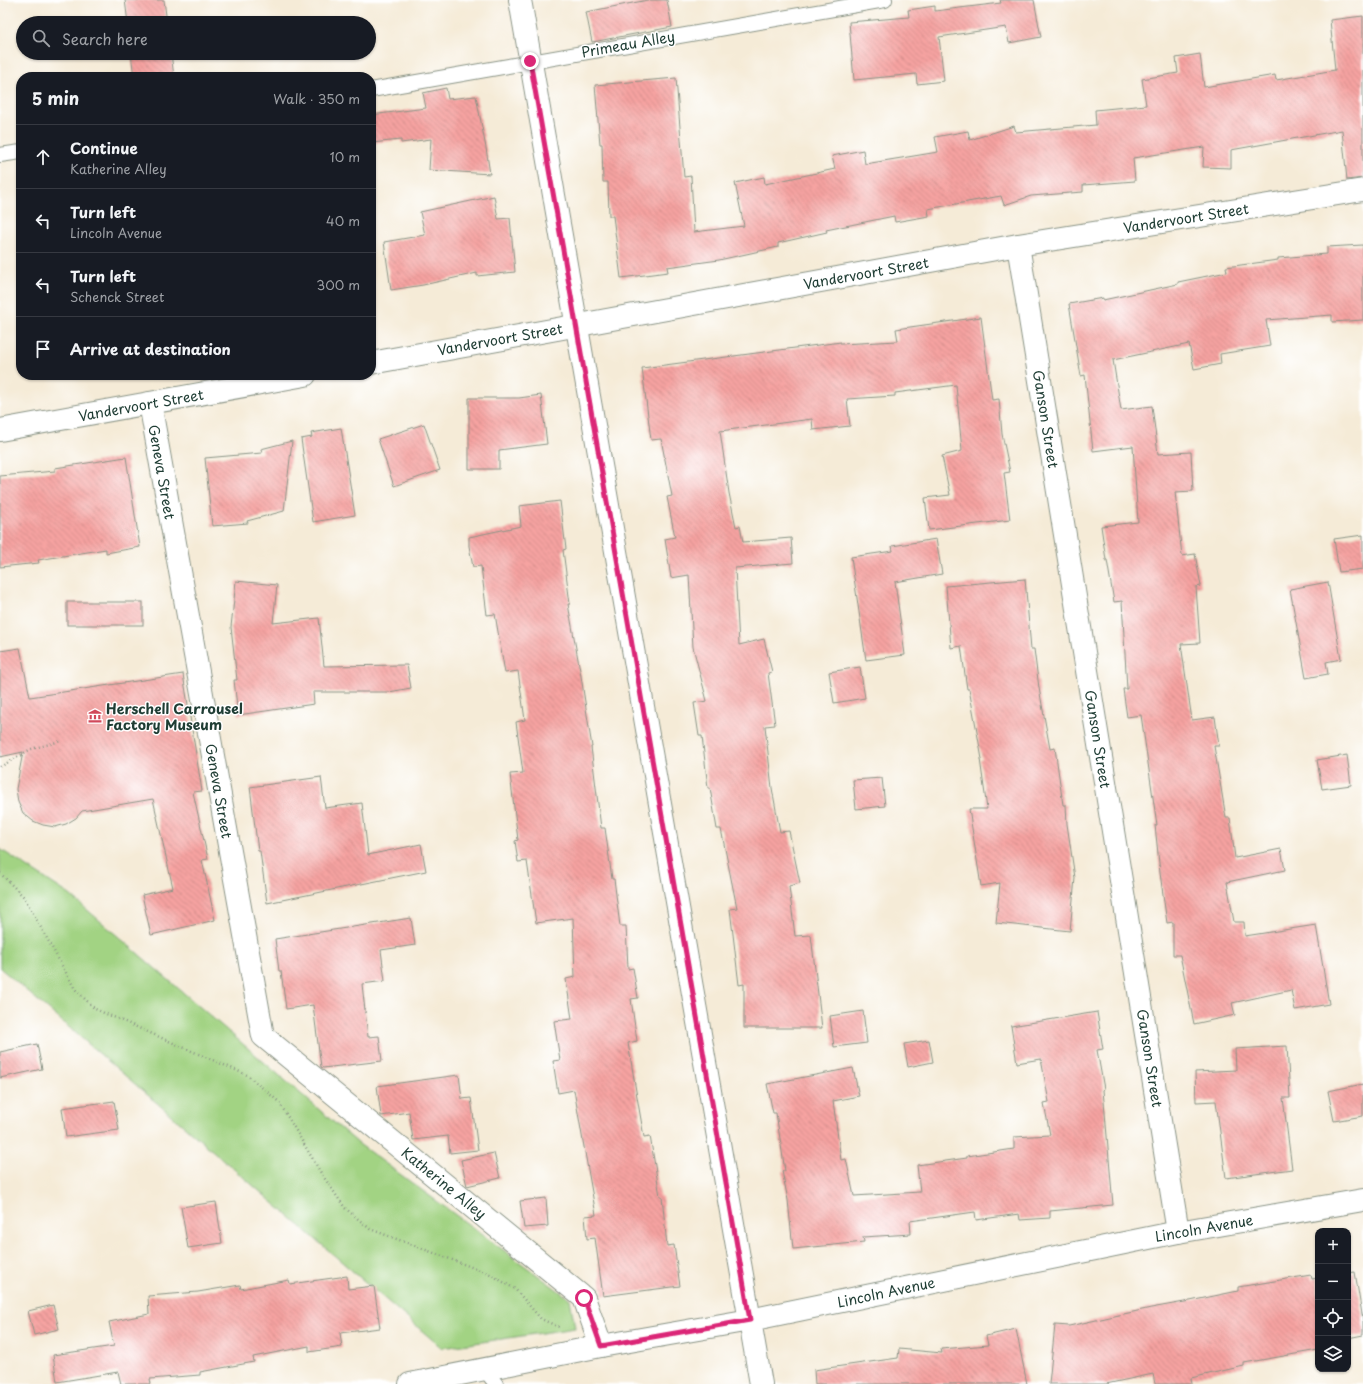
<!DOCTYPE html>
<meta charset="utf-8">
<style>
body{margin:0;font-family:"Playpen Sans",sans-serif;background:#242831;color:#f1f3f6}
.controls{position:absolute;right:12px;bottom:12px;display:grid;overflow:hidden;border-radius:8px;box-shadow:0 1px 3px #0004}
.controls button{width:36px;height:36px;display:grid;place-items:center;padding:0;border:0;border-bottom:1px solid #363941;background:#171b24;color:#f1f3f6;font:20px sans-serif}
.stop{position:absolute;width:12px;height:12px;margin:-9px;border:3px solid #db2777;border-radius:50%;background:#fff}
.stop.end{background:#db2777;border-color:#fff;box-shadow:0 1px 4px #0008}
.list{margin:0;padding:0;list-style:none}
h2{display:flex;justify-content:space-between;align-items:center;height:52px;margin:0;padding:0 16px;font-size:17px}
h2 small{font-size:13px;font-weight:400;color:#9ea1a6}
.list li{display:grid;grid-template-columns:26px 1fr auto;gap:12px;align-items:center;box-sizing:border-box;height:64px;padding:0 16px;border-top:1px solid #363941}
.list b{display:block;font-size:15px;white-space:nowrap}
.list p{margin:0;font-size:13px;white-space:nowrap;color:#9ea1a6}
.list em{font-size:13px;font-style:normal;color:#9ea1a6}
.icon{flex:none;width:22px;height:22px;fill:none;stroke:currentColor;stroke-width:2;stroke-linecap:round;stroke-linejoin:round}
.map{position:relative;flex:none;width:1363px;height:1384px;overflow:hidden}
.search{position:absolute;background:#171b24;box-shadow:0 1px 3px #0004;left:16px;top:16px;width:360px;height:44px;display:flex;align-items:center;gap:10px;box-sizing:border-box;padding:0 14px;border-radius:22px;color:#9ea1a6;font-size:15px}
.panel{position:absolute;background:#171b24;box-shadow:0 1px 3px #0004;left:16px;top:72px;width:360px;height:308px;border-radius:16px}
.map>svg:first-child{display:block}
.green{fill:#a2d383;stroke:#60885c}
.building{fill:url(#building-back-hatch)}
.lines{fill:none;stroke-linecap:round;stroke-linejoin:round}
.service-casing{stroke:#8a9486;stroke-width:16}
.minor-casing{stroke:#8a9486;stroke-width:24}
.path{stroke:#8a9486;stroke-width:2.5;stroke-dasharray:1 3;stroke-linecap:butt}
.service{stroke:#fff;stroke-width:14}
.minor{stroke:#fff;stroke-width:22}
.route{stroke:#db2777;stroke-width:5}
.labels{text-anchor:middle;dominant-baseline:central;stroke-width:3;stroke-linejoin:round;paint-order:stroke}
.street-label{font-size:14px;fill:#1f3d34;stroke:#fff}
.poi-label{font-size:14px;font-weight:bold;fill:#1f3d34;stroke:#fff;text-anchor:start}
</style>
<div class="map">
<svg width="1363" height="1384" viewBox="0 0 1363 1384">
<defs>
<pattern id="building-back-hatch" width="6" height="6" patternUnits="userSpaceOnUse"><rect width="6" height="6" fill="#f6a3a1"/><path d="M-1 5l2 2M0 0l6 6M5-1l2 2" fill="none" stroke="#c78684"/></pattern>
</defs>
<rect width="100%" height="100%" fill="#fff"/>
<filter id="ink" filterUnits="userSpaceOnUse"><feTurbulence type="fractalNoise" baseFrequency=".025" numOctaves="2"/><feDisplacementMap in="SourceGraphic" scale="8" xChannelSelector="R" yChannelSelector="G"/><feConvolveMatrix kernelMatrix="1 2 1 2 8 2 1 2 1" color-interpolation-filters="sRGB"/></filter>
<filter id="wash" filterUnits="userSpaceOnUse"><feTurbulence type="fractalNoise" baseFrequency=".012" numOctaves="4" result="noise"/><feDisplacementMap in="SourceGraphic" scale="16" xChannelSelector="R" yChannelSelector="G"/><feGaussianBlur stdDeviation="0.9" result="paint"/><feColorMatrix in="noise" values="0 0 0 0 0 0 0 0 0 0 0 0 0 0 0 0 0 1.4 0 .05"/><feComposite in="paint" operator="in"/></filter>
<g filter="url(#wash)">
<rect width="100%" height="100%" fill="#f5ebd7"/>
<polygon class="green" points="0,849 70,895 359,1144 570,1299 575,1328 442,1348 0,968"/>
<g id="blocks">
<g class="building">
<polygon points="125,0 164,0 167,23 128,23"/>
<polygon points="648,0 667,0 672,27 592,42 586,12"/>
<polygon points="1000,0 1034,0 1041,37 1009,43 1006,27 939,37 944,81 917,84 916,74 854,80 849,22 909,17 908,10 935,6 935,11 1001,3"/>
<polygon points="1363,16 1363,178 1347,180 1342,130 1231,150 1231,168 1203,167 1204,147 1133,158 1135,181 1083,185 1083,192 1031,196 1004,205 1001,196 928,209 929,216 895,222 894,216 826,230 827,232 778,243 778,247 719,260 667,267 668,272 621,278 613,216 609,216 608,182 603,182 602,144 600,144 595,85 676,78 684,177 691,176 694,232 744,226 735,183 764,177 765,184 835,169 832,156 863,150 865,164 938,152 935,137 968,131 970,140 1014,126 1016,132 1096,125 1095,110 1146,105 1142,79 1178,73 1176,58 1200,54 1204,87 1275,75 1276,80 1335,70 1330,20"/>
<polygon points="131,53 171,53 174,77 134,77"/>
<polygon points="446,88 448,99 476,96 486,148 490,174 429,170 431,139 401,143 401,140 371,143 371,115 426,108 423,93"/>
<polygon points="494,196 498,219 510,218 515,272 477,276 477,273 423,285 391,290 384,242 425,235 420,212"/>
<polygon points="1363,245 1363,320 1332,322 1332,315 1266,320 1270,346 1220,354 1221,364 1194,369 1189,344 1113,360 1121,410 1152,406 1158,454 1191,452 1193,491 1175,492 1182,556 1195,554 1201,586 1196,587 1200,643 1181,644 1192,720 1215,717 1219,746 1214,746 1226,818 1230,818 1235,858 1281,849 1285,870 1227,882 1234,922 1244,922 1245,936 1316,925 1329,1004 1295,1010 1291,990 1232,1003 1235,1015 1194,1024 1180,955 1173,955 1173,922 1167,923 1160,873 1155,825 1157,825 1141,715 1127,717 1123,689 1127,689 1122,601 1114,602 1107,560 1106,560 1101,526 1138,522 1133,446 1093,451 1085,375 1081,376 1069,304 1103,298 1103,300 1178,284 1178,282 1227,272 1226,267 1278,260 1278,258 1327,254 1327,247"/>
<polygon points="981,317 992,400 999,399 1002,434 1010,472 1004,473 1010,520 929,530 925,498 950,495 942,456 962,451 956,385 895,393 895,396 847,399 850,426 813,430 812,419 720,431 729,493 736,527 740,526 743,542 791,538 793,563 735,568 739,645 764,639 772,672 768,673 775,725 765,726 772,788 780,832 789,831 800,883 789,886 795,936 811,935 822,1028 744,1028 744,984 739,985 730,909 737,908 721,829 717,829 710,788 708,788 702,736 699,736 694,703 707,701 693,647 689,575 671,578 665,539 675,537 667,497 672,496 661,439 651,440 642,368 841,342 841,344 898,341 896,329"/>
<polygon points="541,395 547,444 499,450 499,469 469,469 469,398 519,398"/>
<polygon points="424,424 440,470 394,486 378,439"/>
<polygon points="341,428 355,515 313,522 301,439 312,437 311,433"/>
<polygon points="292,441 284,511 247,521 248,523 212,526 205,458 262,453 261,449"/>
<polygon points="126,457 140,547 106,553 106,549 38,560 39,563 0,567 0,476 55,471 55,468"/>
<polygon points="560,501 566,549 563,550 570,604 568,604 581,676 592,747 591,747 601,828 605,828 612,879 614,879 620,926 626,926 628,969 633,968 638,998 631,999 637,1041 628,1043 636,1091 644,1137 650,1136 660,1196 662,1196 667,1246 674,1245 680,1286 603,1296 595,1238 587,1239 585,1216 596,1215 574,1090 558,1093 553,1061 560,1060 554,1021 572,1019 566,979 575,977 573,918 536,923 527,861 518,862 515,841 518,840 510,774 523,773 516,722 525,720 518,671 505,673 495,614 487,615 481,566 473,567 469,546 469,537 521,526 519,506"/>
<polygon points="1363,535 1363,569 1339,572 1334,539"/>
<polygon points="936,539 942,574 895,582 905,655 866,660 851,557 893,551 892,546"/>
<polygon points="1025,579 1031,649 1034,649 1039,688 1050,749 1055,748 1063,805 1066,805 1067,824 1075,878 1070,931 996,923 1000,883 981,886 969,809 987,809 980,759 982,759 969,689 967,689 961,646 951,648 946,586"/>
<polygon points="236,581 277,585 273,623 319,618 324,666 407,665 411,688 389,692 313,692 314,704 238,715 234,680 237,680 231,627"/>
<polygon points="1328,582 1341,659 1326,662 1328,674 1306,678 1290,589"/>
<rect x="67" y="602" width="76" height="23"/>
<polygon points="20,648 30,697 183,674 202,791 193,792 208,859 202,860 215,920 151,935 142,895 173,888 153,799 82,811 76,818 66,824 55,827 43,825 33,821 23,813 18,802 16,789 23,752 0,757 0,651"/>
<polygon points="860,667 865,698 834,703 829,672"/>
<polygon points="1347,755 1351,785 1322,789 1317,760"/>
<polygon points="321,777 325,808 362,803 368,855 421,844 426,871 267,903 260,851 258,851 250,787"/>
<polygon points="882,778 885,806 856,809 853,780"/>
<polygon points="411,918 415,945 381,950 385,981 362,984 368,1037 379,1036 382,1061 323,1068 321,1067 313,1005 286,1009 281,971 279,971 275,939"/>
<polygon points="863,1011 867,1043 834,1047 830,1016"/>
<polygon points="1097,1012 1103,1049 1097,1050 1104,1089 1103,1090 1113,1205 1050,1211 1050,1218 1020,1220 1019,1214 976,1220 975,1212 910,1221 911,1234 863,1237 864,1242 793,1249 788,1200 782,1171 785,1171 776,1113 773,1113 767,1084 853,1068 859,1096 833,1101 841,1160 846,1159 854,1196 920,1192 917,1165 967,1158 967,1156 1014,1149 1014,1137 1050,1135 1044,1103 1049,1102 1041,1059 1017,1063 1011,1026"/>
<polygon points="929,1040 933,1062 908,1067 904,1044"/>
<polygon points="37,1044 42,1069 0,1078 0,1052"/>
<polygon points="1287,1046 1290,1098 1283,1098 1292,1169 1226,1178 1216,1101 1196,1102 1195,1072 1236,1070 1235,1049"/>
<polygon points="459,1075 462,1099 471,1098 478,1150 450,1153 448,1136 413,1140 409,1112 381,1116 377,1086"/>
<polygon points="1363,1084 1363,1116 1334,1121 1328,1091"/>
<polygon points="114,1101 119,1130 66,1137 62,1108"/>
<polygon points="494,1153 500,1178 467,1186 461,1160"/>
<polygon points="546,1198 548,1226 524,1228 520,1201"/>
<polygon points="216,1202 222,1243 188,1248 181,1207"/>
<polygon points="1355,1272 1363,1320 1363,1335 1348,1338 1348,1273"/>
<polygon points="1311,1275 1312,1279 1318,1278 1318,1350 1244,1363 1244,1366 1191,1378 1192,1384 1155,1384 1153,1374 1106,1384 1049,1384 1055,1325 1069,1326 1151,1308 1190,1301 1238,1291 1238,1287"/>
<polygon points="347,1276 348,1289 374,1286 380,1328 340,1333 342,1347 309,1352 309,1346 253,1357 254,1362 200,1372 200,1375 150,1379 151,1384 121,1384 118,1372 57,1382 53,1355 114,1346 109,1322 149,1314 148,1296 198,1292 240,1285 241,1289 289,1280 290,1284"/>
<polygon points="53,1305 59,1329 34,1335 28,1311"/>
<polygon points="1016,1329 1027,1384 815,1384 814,1370 898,1358 899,1349 942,1353 941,1349 988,1345 986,1336"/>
</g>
</g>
</g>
<g filter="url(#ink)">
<use href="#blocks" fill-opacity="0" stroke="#8a9486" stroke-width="1"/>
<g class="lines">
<g class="service-casing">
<g id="service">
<polyline points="371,90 885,0"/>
<polyline points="0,155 21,152"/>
<polyline points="485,1370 496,1384"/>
</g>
</g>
<g class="minor-casing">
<g id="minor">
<polyline points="520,0 761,1384"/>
<polyline points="1018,245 1178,1232"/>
<polyline points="371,363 1018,245 1363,190"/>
<polyline points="150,403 263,1036 584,1298 601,1346"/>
<polyline points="0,430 305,375"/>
<polyline points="410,1384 601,1346 750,1320 1178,1232 1363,1200"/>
</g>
</g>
<g class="path">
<polyline points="0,767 31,749 61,741"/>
<polyline points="0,873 24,897 75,989 95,1009 247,1075 279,1102 321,1173 345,1208 370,1229 490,1274 515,1289 541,1319 559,1327"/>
</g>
<use href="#service" class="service"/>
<use href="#minor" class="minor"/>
</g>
</g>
<g class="lines" filter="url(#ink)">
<polyline class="route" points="530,61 750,1320 601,1346 584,1298"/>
</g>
<defs>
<g id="museum-bare" transform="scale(1.08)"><path d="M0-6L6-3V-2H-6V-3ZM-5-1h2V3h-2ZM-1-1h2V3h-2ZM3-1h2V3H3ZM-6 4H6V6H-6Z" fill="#d1495b" stroke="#fff" stroke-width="2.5" paint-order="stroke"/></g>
</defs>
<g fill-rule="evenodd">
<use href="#museum-bare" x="95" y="716"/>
</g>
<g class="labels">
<g class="street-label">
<text transform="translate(628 44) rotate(-10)">Primeau Alley</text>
<text transform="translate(1186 218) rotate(-9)">Vandervoort Street</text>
<text transform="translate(866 273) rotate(-10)">Vandervoort Street</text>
<text transform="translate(500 339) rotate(-10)">Vandervoort Street</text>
<text transform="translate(141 405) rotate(-10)">Vandervoort Street</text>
<text transform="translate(1046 419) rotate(81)">Ganson Street</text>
<text transform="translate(162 472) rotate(80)">Geneva Street</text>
<text transform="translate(1098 739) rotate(81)">Ganson Street</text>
<text transform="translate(219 791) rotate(80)">Geneva Street</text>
<text transform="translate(1150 1058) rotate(81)">Ganson Street</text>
<text transform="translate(444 1183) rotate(39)">Katherine Alley</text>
<text transform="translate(1204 1228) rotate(-10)">Lincoln Avenue</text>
<text transform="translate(886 1292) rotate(-12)">Lincoln Avenue</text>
</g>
<g class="poi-label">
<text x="106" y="708">Herschell Carrousel<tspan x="106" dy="16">Factory Museum</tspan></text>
</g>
</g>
</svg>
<div class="controls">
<button>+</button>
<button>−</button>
<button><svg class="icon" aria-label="locate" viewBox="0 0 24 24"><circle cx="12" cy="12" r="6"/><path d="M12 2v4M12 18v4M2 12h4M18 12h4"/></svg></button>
<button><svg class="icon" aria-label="layers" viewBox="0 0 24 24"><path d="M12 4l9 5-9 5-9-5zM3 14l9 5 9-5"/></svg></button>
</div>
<div class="stop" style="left:584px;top:1298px"></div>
<div class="stop end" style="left:530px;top:61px"></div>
<div class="search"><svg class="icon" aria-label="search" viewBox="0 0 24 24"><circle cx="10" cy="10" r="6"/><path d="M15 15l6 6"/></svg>Search here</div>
<section class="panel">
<h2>5 min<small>Walk · 350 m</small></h2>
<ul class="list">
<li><svg class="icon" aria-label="ahead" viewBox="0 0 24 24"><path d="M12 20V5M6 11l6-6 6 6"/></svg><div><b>Continue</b><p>Katherine Alley</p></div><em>10 m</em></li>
<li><svg class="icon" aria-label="left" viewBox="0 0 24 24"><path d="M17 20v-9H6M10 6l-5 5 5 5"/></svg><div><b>Turn left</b><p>Lincoln Avenue</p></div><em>40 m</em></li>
<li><svg class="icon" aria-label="left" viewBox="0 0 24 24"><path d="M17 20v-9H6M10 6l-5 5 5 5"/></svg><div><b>Turn left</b><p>Schenck Street</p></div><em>300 m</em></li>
<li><svg class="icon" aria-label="arrive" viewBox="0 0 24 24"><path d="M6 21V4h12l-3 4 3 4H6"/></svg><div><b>Arrive at destination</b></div></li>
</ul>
</section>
</div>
